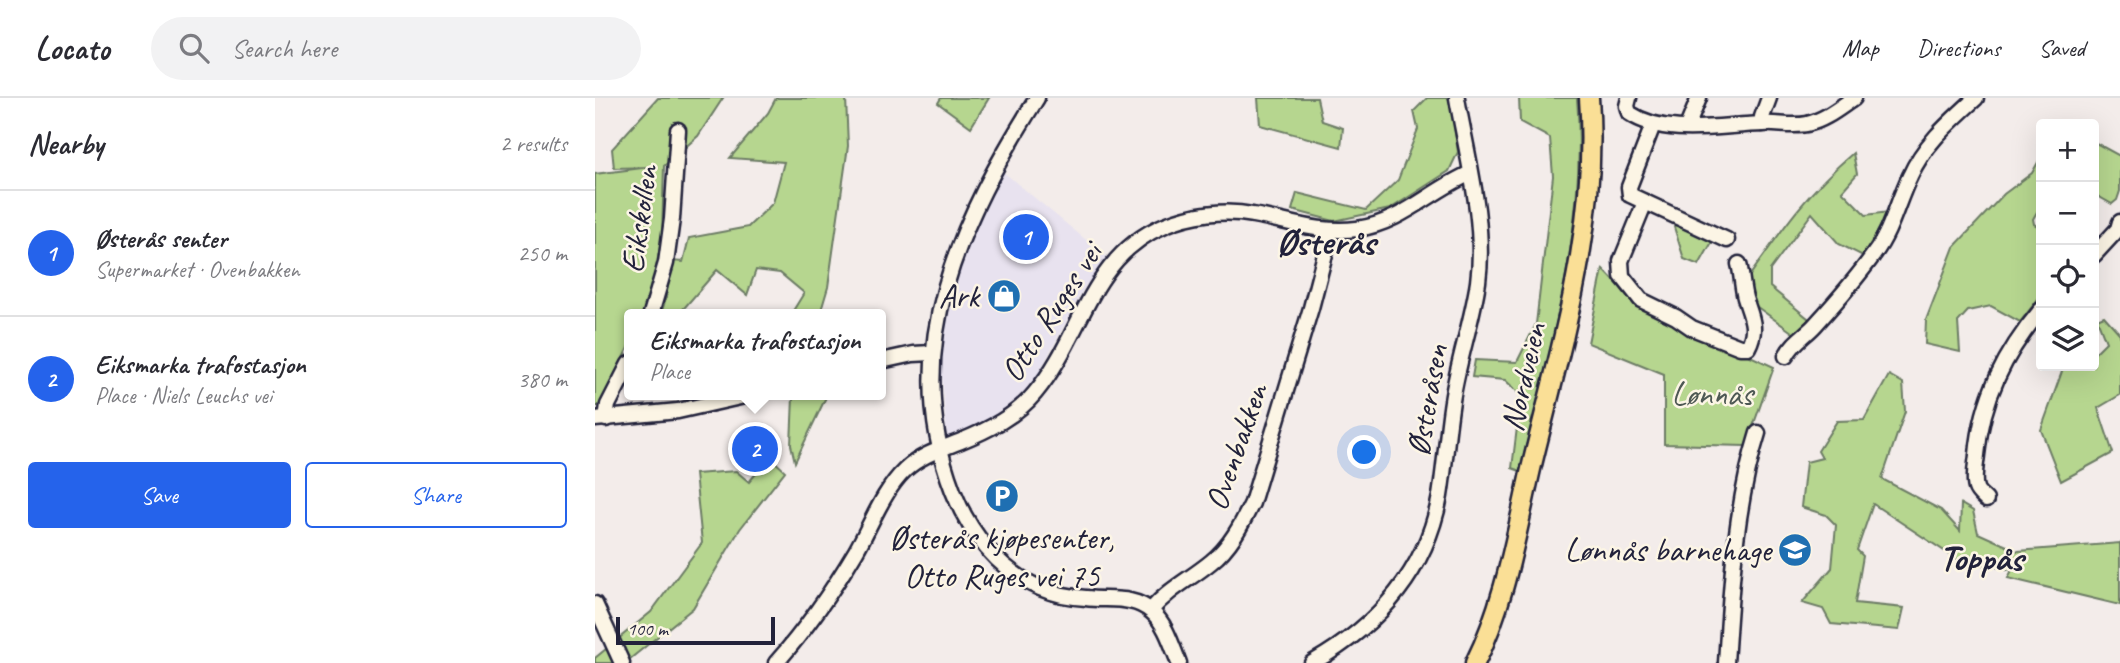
<!DOCTYPE html>
<meta charset="utf-8">
<style>
body{margin:0;font-family:Caveat,sans-serif;background:#f2f2f3;color:#2b2b33}
.controls{position:absolute;right:21px;top:21px;display:grid;overflow:hidden;border-radius:7px;box-shadow:0 7px 28px #0002}
.controls button{width:63px;height:63px;display:grid;place-items:center;padding:0;border:0;border-bottom:2px solid #e1e1e2;background:#fff;color:#2b2b33;font:35px sans-serif}
.scale{position:absolute;left:21px;bottom:18px;width:159px;box-sizing:border-box;padding-left:7px;border:4px solid #22223b;border-top:0;font-size:19px;line-height:24px;white-space:nowrap;color:#22223b;-webkit-text-stroke:5px #fcf5e5;paint-order:stroke}
.you{position:absolute;left:770px;top:355px;width:24px;height:24px;margin:-18px;border:5px solid #fff;border-radius:50%;background:#1a73e8;box-shadow:0 0 0 10px #1a73e833}
.badge{display:grid;place-items:center;width:46px;height:46px;border-radius:50%;background:#2563eb;color:#fff;font-size:23px;font-weight:700}
.pin{position:absolute;translate:-50% -50%;border:4px solid #fff;box-shadow:0 2px 7px #0006}
.popup{position:absolute;left:29px;top:211px;width:262px;height:91px;box-sizing:border-box;display:grid;place-content:center;border-radius:7px;background:#fff;filter:drop-shadow(0 2px 5px #0005);font-size:23px;white-space:nowrap;color:#7c7c81}
.popup b{font-size:26px;color:#2b2b33}
.popup::after{content:'';position:absolute;left:50%;top:100%;margin-left:-14px;border:14px solid transparent;border-top-color:#fff}
.list{margin:0;padding:0;list-style:none}
h2{display:flex;justify-content:space-between;align-items:center;height:91px;margin:0;padding:0 28px;font-size:30px}
h2 small{font-size:23px;font-weight:400;color:#7c7c81}
.list li{display:grid;grid-template-columns:46px 1fr auto;gap:21px;align-items:center;box-sizing:border-box;height:126px;padding:0 28px;border-top:2px solid #e1e1e2}
.list b{display:block;font-size:26px;white-space:nowrap}
.list p{margin:0;font-size:23px;white-space:nowrap;color:#7c7c81}
.list em{font-size:23px;font-style:normal;color:#7c7c81}
.actions{display:flex;gap:14px;padding:21px 28px}
.actions a{flex:1;padding:16px 0;border:2px solid #2563eb;border-radius:7px;text-align:center;font-size:24px;color:#2563eb}
.actions .main{background:#2563eb;color:#fff}
.icon{flex:none;width:38px;height:38px;fill:none;stroke:currentColor;stroke-width:2;stroke-linecap:round;stroke-linejoin:round}
.map{position:relative;flex:none;width:1525px;height:565px;overflow:hidden}
header{display:flex;align-items:center;gap:42px;box-sizing:border-box;height:98px;padding:0 35px;background:#fff;border-bottom:2px solid #e1e1e2}
header strong{font-size:33px}
nav{display:flex;gap:38px;margin-inline-start:auto;font-size:24px}
.search{width:490px;height:63px;background:#f2f2f3;display:flex;align-items:center;gap:18px;box-sizing:border-box;padding:0 24px;border-radius:38px;color:#7c7c81;font-size:26px}
main{display:flex}
aside{flex:1;background:#fff}
.map>svg:first-child{display:block}
.built{fill:#e8e2ef}
.green{fill:#b6d68f;stroke:#6c7c65;stroke-width:2}
.lines{fill:none;stroke-linecap:round;stroke-linejoin:round}
.minor-casing{stroke:#22223b;stroke-width:19}
.major-casing{stroke:#22223b;stroke-width:23}
.minor{stroke:#fcf5e5;stroke-width:14}
.major{stroke:#fadf96;stroke-width:18}
.labels{text-anchor:middle;dominant-baseline:central;stroke-width:5;stroke-linejoin:round;paint-order:stroke}
.street-label{font-size:33px;fill:#22223b;stroke:#fcf5e5}
.poi-label{font-size:33px;fill:#22223b;stroke:#fcf5e5;text-anchor:end}
.park-label{font-size:33px;fill:#4e5854;stroke:#fcf5e5}
.quarter-label{font-size:37px;font-weight:bold;fill:#22223b;stroke:#fcf5e5}
</style>
<header>
<strong>Locato</strong>
<div class="search"><svg class="icon" aria-label="search" viewBox="0 0 24 24"><circle cx="10" cy="10" r="6"/><path d="M15 15l6 6"/></svg>Search here</div>
<nav><a>Map</a><a>Directions</a><a>Saved</a></nav>
</header>
<main>
<aside>
<h2>Nearby<small>2 results</small></h2>
<ul class="list">
<li><span class="badge">1</span><div><b>Østerås senter</b><p>Supermarket · Ovenbakken</p></div><em>250 m</em></li>
<li><span class="badge">2</span><div><b>Eiksmarka trafostasjon</b><p>Place · Niels Leuchs vei</p></div><em>380 m</em></li>
</ul>
<div class="actions"><a class="main">Save</a><a>Share</a></div>
</aside>
<div class="map">
<svg width="1525" height="565" viewBox="0 0 1525 565">
<rect width="100%" height="100%" fill="#f3ecea"/>
<filter id="ink" filterUnits="userSpaceOnUse"><feTurbulence type="fractalNoise" baseFrequency=".0143" numOctaves="2"/><feDisplacementMap in="SourceGraphic" scale="14" xChannelSelector="R" yChannelSelector="G"/><feConvolveMatrix kernelMatrix="1 2 1 2 8 2 1 2 1" color-interpolation-filters="sRGB"/></filter>
<g filter="url(#ink)">
<polygon class="built" points="407,73 513,160 489,190 438,286 413,313 352,341 345,253 358,190 378,129"/>
<g class="green">
<polygon points="63,0 128,0 103,38 69,68 67,139 58,185 48,216 34,216 34,248 4,308 0,308 0,76 55,69 19,70 17,51"/>
<polygon points="181,0 251,0 253,48 233,189 225,216 196,216 209,195 185,175 161,172 152,197 122,172 84,216 66,216 71,200 77,163 88,164 94,140 153,129 178,105 189,64 135,60 173,15"/>
<polygon points="346,0 394,0 376,29 343,5"/>
<polygon points="663,0 722,0 727,23 748,30 746,49 665,27"/>
<polygon points="832,0 855,0 863,54 854,73 795,111 739,123 697,112 702,95 771,112 803,82 823,31 819,13"/>
<path d="M 924,0 L 982,0 C 993,127 955,251 925,373 L 917,370 L 926,297 L 910,282 L 877,279 L 880,262 L 922,264 L 941,226 L 958,78 L 955,40 L 925,24 Z"/>
<polygon points="1499,44 1525,58 1525,93 1522,102 1517,106 1499,96"/>
<path d="M 1258,55 L 1262,76 L 1247,93 L 1271,117 L 1294,114 L 1268,158 L 1244,146 L 1217,115 L 1175,172 L 1175,189 L 1214,221 L 1201,237 L 1158,206 L 1151,183 C 1185,134 1212,94 1258,55 Z"/>
<polygon points="1446,59 1446,107 1438,121 1439,126 1446,130 1446,197 1425,224 1396,208 1373,213 1363,224 1365,254 1330,246 1331,222 1359,149 1409,96 1437,75"/>
<polygon points="1081,123 1117,144 1104,167 1089,161 1079,129"/>
<polygon points="1008,171 1039,204 1179,269 1151,348 1069,346 1069,276 993,245"/>
<polygon points="1509,218 1525,236 1525,297 1503,310 1518,355 1466,383 1446,332 1469,268 1499,268 1499,256 1511,244 1502,221"/>
<polygon points="1294,277 1308,285 1310,313 1287,381 1346,412 1365,433 1366,406 1378,413 1383,435 1423,453 1525,445 1525,507 1413,480 1417,472 1363,462 1278,406 1262,452 1268,458 1260,505 1309,510 1304,532 1236,526 1228,511 1207,505 1237,470 1241,427 1231,417 1206,409 1211,364 1227,360 1223,353 1242,323 1269,322"/>
<polygon points="212,297 232,297 200,364 196,347 198,299"/>
<polygon points="175,359 190,373 145,431 98,510 30,565 0,565 0,560 56,514 107,445 100,376 141,373 154,384"/>
</g>
<g class="lines">
<g class="minor-casing">
<g id="minor">
<path d="M 442,0 C 366,121 303,250 358,393 C 374,434 403,472 445,490 C 459,496 475,499 491,500 C 513,503 539,497 557,514 C 571,526 577,548 584,565"/>
<path d="M 1034,0 L 1032,8 L 1034,15 C 1072,40 1125,27 1168,26 C 1182,25 1198,29 1212,26 C 1230,22 1244,10 1259,0"/>
<polyline points="1167,26 1167,19 1174,0"/>
<path d="M 1058,27 L 1034,89 L 1035,97 L 1050,104 L 1026,163 L 1027,178 L 1046,202 L 1081,219 L 1097,230 L 1145,249 L 1153,249 C 1163,230 1156,219 1150,200 C 1147,189 1147,177 1144,166"/>
<polyline points="1092,29 1104,0"/>
<polyline points="1050,104 1132,142"/>
<polyline points="1499,157 1523,131 1525,124"/>
<polyline points="56,216 71,165 77,121 83,32"/>
<path d="M 1191,258 C 1198,244 1210,238 1220,227 C 1240,205 1262,180 1279,156 C 1297,132 1302,104 1315,78 C 1329,46 1356,23 1381,0"/>
<polyline points="286,263 318,256 337,255"/>
<polyline points="0,321 83,313 154,297"/>
<polyline points="11,321 13,307 34,266"/>
<path d="M 1391,402 C 1388,399 1382,394 1381,390 C 1378,382 1381,366 1382,357 C 1387,300 1410,255 1446,212"/>
<polyline points="0,506 27,565"/>
<path d="M 556,512 C 575,490 594,482 616,464 C 635,449 647,426 657,405 L 716,210 L 736,133"/>
<path d="M 181,565 C 211,531 238,492 261,453 C 276,427 288,393 310,372 C 326,357 346,351 366,343 C 393,332 421,318 440,295 C 488,238 494,159 570,127 C 596,116 629,111 658,117 C 693,123 725,136 762,131 C 806,125 835,93 874,76"/>
<path d="M 717,565 C 782,528 831,474 845,398 C 850,367 852,335 857,303 C 863,263 877,224 883,184 C 891,126 872,58 862,0"/>
<path d="M 1131,565 C 1136,490 1140,407 1163,335"/>
</g>
</g>
<g class="major-casing">
<path id="major" d="M 880,565 C 910,505 921,436 936,371 C 965,250 1004,126 994,0"/>
</g>
<use href="#minor" class="minor"/>
<use href="#major" class="major"/>
</g>
</g>
<defs>
<g id="shop-disc" transform="scale(1.75)"><circle r="9.5" fill="#1f6fb2" stroke="#fcf5e5"/><path d="M-5-2.5h2.3a2.7 3.5 0 0 1 5.4 0H5L5.5 6h-11ZM-1.5-2.5h3a1.5 2.3 0 0 0-3 0Z" fill="#fff"/></g>
<g id="parking-disc" transform="scale(1.75)"><circle r="9.5" fill="#1f6fb2" stroke="#fcf5e5"/><path d="M-3.5-5.5H1a3.5 3.5 0 0 1 0 7H-1V5.5H-3.5ZM-1-3.4V-.6H.8a1.4 1.4 0 0 0 0-2.8Z" fill="#fff"/></g>
<g id="school-disc" transform="scale(1.75)"><circle r="9.5" fill="#1f6fb2" stroke="#fcf5e5"/><path d="M0-5L7-2L0 1L-7-2ZM-4 1L0 2.5L4 1V4Q0 6-4 4Z" fill="#fff"/></g>
</defs>
<g fill-rule="evenodd">
<use href="#shop-disc" x="409" y="198"/>
<use href="#parking-disc" x="407" y="398"/>
<use href="#school-disc" x="1200" y="452"/>
</g>
<g class="labels">
<g class="street-label">
<text transform="translate(44 121) rotate(-82)">Eikskollen</text>
<text transform="translate(456 214) rotate(-57)">Otto Ruges vei</text>
<text transform="translate(928 279) rotate(-77)">Nordveien</text>
<text transform="translate(832 302) rotate(-80)">Østeråsen</text>
<text transform="translate(641 349) rotate(-71)">Ovenbakken</text>
</g>
<g class="poi-label">
<text x="384" y="198">Ark</text>
<text x="407" y="440" text-anchor="middle">Østerås kjøpesenter,<tspan x="407" dy="38">Otto Ruges vei 75</tspan></text>
<text x="1176" y="452">Lønnås barnehage</text>
</g>
<g class="park-label">
<text x="1117" y="296">Lønnås</text>
</g>
<g class="quarter-label">
<text x="731" y="143">Østerås</text>
<text x="1386" y="459">Toppås</text>
</g>
</g>
</svg>
<div class="controls">
<button>+</button>
<button>−</button>
<button><svg class="icon" aria-label="locate" viewBox="0 0 24 24"><circle cx="12" cy="12" r="6"/><path d="M12 2v4M12 18v4M2 12h4M18 12h4"/></svg></button>
<button><svg class="icon" aria-label="layers" viewBox="0 0 24 24"><path d="M12 4l9 5-9 5-9-5zM3 14l9 5 9-5"/></svg></button>
</div>
<div class="scale">100 m</div>
<div class="you"></div>
<div class="pin badge" style="left:431px;top:139px">1</div>
<div class="pin badge" style="left:160px;top:351px">2</div>
<div class="popup"><b>Eiksmarka trafostasjon</b>Place</div>
</div>
</main>
